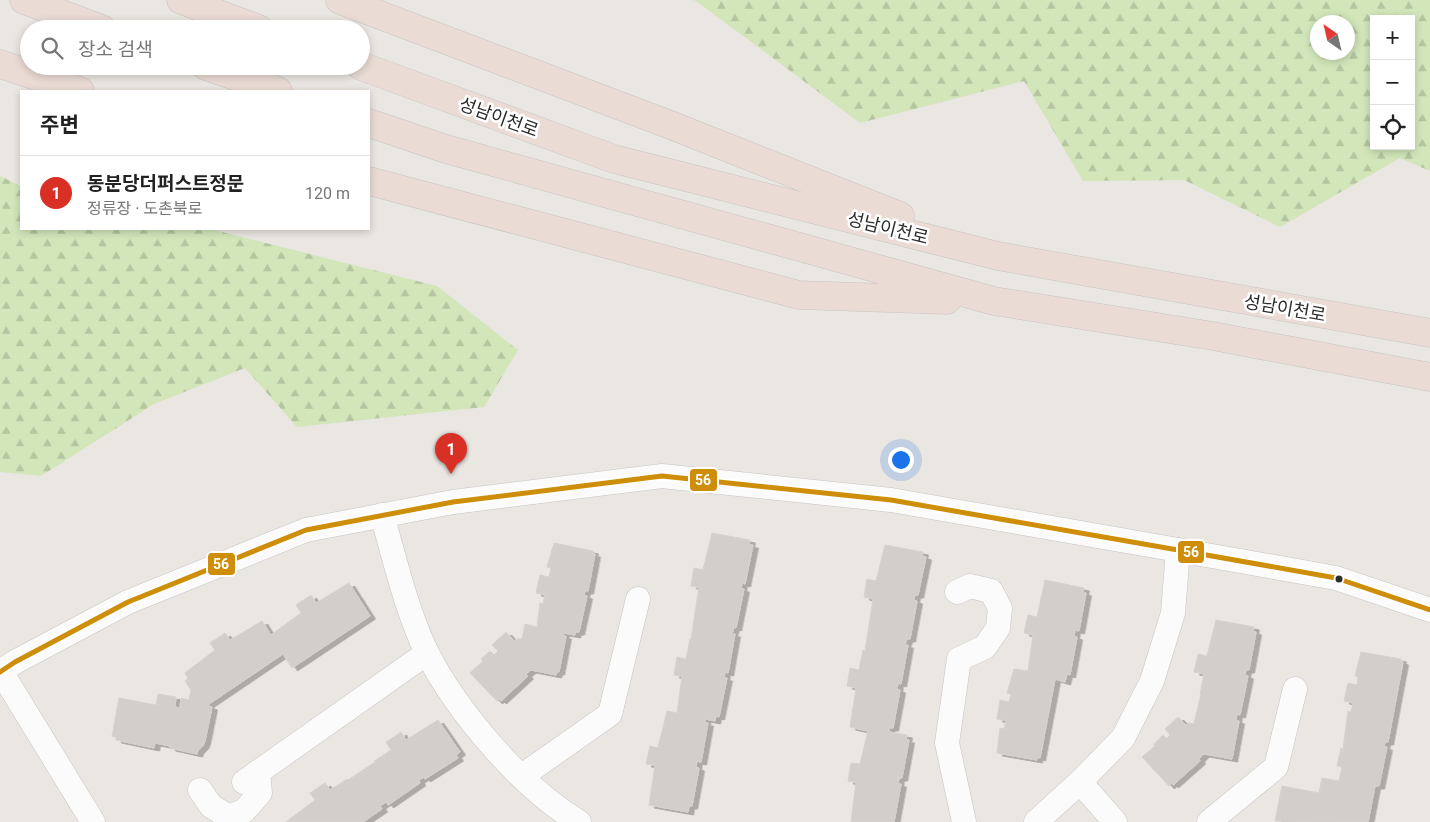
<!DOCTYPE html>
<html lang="ko">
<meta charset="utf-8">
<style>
body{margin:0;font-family:Roboto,"Noto Sans KR",sans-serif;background:#f2f2f2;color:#222}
.controls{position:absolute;right:15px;top:15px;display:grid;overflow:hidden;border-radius:0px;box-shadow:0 2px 8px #0003}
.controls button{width:45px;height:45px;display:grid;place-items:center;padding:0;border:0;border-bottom:1px solid #e0e0e0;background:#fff;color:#222;font:25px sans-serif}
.compass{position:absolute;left:1310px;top:15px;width:45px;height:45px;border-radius:50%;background:#fff;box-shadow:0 2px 8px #0003;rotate:326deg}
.you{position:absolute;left:900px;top:459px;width:18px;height:18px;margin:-12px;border:4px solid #fff;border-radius:50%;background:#1a73e8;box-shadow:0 0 0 8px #1a73e833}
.badge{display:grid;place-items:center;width:32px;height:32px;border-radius:50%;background:#d93025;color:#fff;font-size:16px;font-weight:700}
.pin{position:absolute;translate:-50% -41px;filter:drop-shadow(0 1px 2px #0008)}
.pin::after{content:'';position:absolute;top:26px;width:18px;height:15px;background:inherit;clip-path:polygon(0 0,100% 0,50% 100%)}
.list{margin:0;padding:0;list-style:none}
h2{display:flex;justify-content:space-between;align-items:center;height:65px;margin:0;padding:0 20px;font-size:21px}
h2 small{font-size:16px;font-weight:400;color:#767676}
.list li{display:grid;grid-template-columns:32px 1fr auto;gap:15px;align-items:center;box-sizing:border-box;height:75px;padding:0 20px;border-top:1px solid #e0e0e0}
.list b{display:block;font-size:19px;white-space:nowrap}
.list p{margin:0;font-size:16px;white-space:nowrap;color:#767676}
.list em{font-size:16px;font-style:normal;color:#767676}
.icon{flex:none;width:28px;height:28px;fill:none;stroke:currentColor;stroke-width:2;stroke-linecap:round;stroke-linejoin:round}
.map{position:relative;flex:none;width:1430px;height:822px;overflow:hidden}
.search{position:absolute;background:#fff;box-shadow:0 2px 8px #0003;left:20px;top:20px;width:350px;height:55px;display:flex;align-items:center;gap:12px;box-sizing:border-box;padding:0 18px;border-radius:28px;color:#767676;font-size:19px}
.panel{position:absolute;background:#fff;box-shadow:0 2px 8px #0003;left:20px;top:90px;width:350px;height:140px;border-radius:0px}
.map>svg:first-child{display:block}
.forest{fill:url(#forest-firs);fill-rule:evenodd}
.building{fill:#d1cecb;stroke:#d5d2ce;filter:url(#shadow)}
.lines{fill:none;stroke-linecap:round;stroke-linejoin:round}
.minor-casing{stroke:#c6c5c5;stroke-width:25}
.highway-casing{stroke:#c6c4c2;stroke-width:29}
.minor{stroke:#fcfbfb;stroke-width:24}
.highway{stroke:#eadbd4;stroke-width:28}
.bus-1-casing{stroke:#fff;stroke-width:9}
.bus-1{stroke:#ce8e09;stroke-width:5}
.bus-dot{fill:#2c2c2c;stroke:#fff;stroke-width:2}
.labels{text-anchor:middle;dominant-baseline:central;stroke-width:5;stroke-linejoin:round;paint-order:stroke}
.street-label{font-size:18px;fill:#2c2c2c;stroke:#fff}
.line-badge{stroke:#fff;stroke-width:2}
.badge-label{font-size:14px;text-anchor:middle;font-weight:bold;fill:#fff}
</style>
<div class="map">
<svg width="1430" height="822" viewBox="0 0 1430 822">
<defs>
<pattern id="forest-firs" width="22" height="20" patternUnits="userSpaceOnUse" patternTransform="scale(1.25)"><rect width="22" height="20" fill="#d2e6ba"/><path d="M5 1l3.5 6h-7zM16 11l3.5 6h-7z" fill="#b4c5a0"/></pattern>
<filter id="shadow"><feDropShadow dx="5.5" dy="3" stdDeviation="0" flood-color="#0004"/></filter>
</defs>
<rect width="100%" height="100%" fill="#eae6e2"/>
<g class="forest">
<path d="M 693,0 L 1430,0 L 1430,171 L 1400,158 L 1280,227 L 1184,180 L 1083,181 L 1024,81 L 860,123 L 696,1 ZM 1374,19 L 1411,19 L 1411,146 L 1374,146 ZM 1318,22 L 1348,22 L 1348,52 L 1318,52 Z"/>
<polygon points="0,176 21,186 21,229 210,229 437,286 518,350 484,407 297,427 245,368 154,404 41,476 0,472"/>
</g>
<g class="building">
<polygon points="712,533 750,540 749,545 753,545 745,584 742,583 741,589 744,589 736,628 734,627 732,634 735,634 728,673 725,672 724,678 727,678 719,717 716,716 715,721 705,719 705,723 708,723 701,762 697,761 696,767 699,768 692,806 689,806 688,812 649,805 655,765 646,764 650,746 658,748 667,711 677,713 682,676 674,675 677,657 686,659 690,639 691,639 699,587 691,586 694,568 703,570"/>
<polygon points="554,543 593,551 592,554 595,554 588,591 585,591 584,595 587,596 579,632 576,632 575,635 564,633 563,636 566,636 559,672 557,672 556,675 531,670 526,674 528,676 501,701 499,699 497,701 470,673 483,661 481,659 490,651 494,655 498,651 492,645 506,632 514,641 517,639 522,639 525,624 537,627 540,603 543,604 545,595 536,593 540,575 549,577 551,568 547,567"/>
<polygon points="885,545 923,552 922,556 926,557 918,595 915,595 914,600 917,601 910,639 907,639 905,645 908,645 901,684 898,683 897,689 900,690 893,728 889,728 889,732 907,735 906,740 909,740 902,778 899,778 898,784 901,784 894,822 851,822 856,782 848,781 851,763 860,764 868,731 850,727 856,688 847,686 850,668 859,670 863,650 865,651 873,599 864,597 867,579 876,581"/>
<polygon points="1045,580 1084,588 1083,592 1086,593 1079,631 1075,630 1074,636 1077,637 1070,675 1067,674 1065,682 1055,679 1040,758 1037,757 1037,760 997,753 1000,728 1004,729 1006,720 997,719 1000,700 1009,702 1011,694 1007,693 1014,669 1028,671 1033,635 1024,633 1028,615 1037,617"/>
<polygon points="349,583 370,616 292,668 283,654 209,704 208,706 212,707 205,741 203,746 198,751 197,754 170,748 170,746 155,743 154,748 116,740 116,737 112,736 119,698 156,705 158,694 176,697 175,707 180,708 181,698 189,700 191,690 185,681 188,678 185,673 215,650 210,643 225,633 230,640 262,621 271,635 301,613 296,605 311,595 316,603"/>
<polygon points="1216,620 1254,627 1253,631 1256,632 1249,670 1246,670 1245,675 1248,676 1240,715 1237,714 1236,720 1239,721 1232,759 1204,754 1199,759 1200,761 1173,785 1172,783 1169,786 1142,757 1155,746 1154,744 1163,735 1166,739 1170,735 1165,729 1178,717 1186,725 1188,723 1194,724 1201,694 1200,694 1204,674 1194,672 1198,654 1207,656"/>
<polygon points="1361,652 1401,659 1400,661 1403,662 1388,742 1385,742 1384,747 1387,747 1379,786 1375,786 1368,822 1275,821 1282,786 1319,793 1322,778 1339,781 1342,767 1337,766 1341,748 1343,749 1348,711 1351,712 1353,703 1344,701 1348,683 1357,685 1358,677 1355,676"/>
<polygon points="438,720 460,752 456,755 458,758 425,779 424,777 419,780 420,783 388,805 386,802 380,806 382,809 363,822 286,822 315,800 310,793 325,783 330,790 347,779 348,780 375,762 374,761 391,750 386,742 401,732 406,740"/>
</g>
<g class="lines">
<g class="minor-casing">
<g id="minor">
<path d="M 382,515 C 395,560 407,612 427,653 C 458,713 522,788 579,822"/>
<polyline points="957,592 970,586 991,591 1000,608 998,628 985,647 959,659 947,743 964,822"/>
<polyline points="0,670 93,822"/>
<polyline points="0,672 15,662 128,602 306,530 453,502 662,476 891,500 1178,550 1336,578 1430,610"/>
<polyline points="522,776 610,714 638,599"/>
<polyline points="244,782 427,653"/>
<polyline points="1080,782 1115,822"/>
<polyline points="200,790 211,806 229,817 244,811 260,793 258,772"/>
<polyline points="1036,822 1080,782 1123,738 1152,681 1173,613 1178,550"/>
<polyline points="1209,822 1276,767 1295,689"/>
</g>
</g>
<g class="highway-casing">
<g id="highway">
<polyline points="24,0 102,29"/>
<polyline points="181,0 259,29"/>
<polyline points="340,0 668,124 900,216"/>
<polyline points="0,64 80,91"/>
<polyline points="206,66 278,91"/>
<polyline points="361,66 614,159 998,256 1430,333"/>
<polyline points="369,123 446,149 994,301 1213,336 1430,377"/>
<polyline points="369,181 799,295 947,300"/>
</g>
</g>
<use href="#minor" class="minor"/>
<use href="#highway" class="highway"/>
<g class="bus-1-casing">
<polyline id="bus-1" points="0,672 15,662 128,602 306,530 453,502 662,476 891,500 1178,550 1336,578 1430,610"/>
</g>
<use href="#bus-1" class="bus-1"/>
</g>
<circle class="bus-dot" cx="1339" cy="579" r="4.5"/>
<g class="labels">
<g class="street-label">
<text transform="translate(499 117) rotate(20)">성남이천로</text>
<text transform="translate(888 228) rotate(14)">성남이천로</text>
<text transform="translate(1285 308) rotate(10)">성남이천로</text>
</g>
</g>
<g class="line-badge">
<rect x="689" y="468" width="29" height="24" rx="5" fill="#ce8e09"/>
<rect x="1177" y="540" width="28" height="24" rx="5" fill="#ce8e09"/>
<rect x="207" y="552" width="29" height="24" rx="5" fill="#ce8e09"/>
</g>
<g class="badge-label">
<text x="703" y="485">56</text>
<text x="1191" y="557">56</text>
<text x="221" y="569">56</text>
</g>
</svg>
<div class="controls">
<button>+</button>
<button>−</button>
<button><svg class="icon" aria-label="locate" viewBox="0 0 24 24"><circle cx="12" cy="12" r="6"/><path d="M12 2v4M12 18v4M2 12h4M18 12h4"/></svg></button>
</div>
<svg class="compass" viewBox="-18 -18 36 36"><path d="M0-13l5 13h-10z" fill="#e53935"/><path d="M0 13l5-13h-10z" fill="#767676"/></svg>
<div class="you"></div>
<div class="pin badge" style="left:451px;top:474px">1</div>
<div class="search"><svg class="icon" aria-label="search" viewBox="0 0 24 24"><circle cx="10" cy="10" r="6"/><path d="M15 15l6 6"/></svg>장소 검색</div>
<section class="panel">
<h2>주변<small></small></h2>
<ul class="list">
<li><span class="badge">1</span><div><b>동분당더퍼스트정문</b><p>정류장 · 도촌북로</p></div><em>120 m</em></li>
</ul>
</section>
</div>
